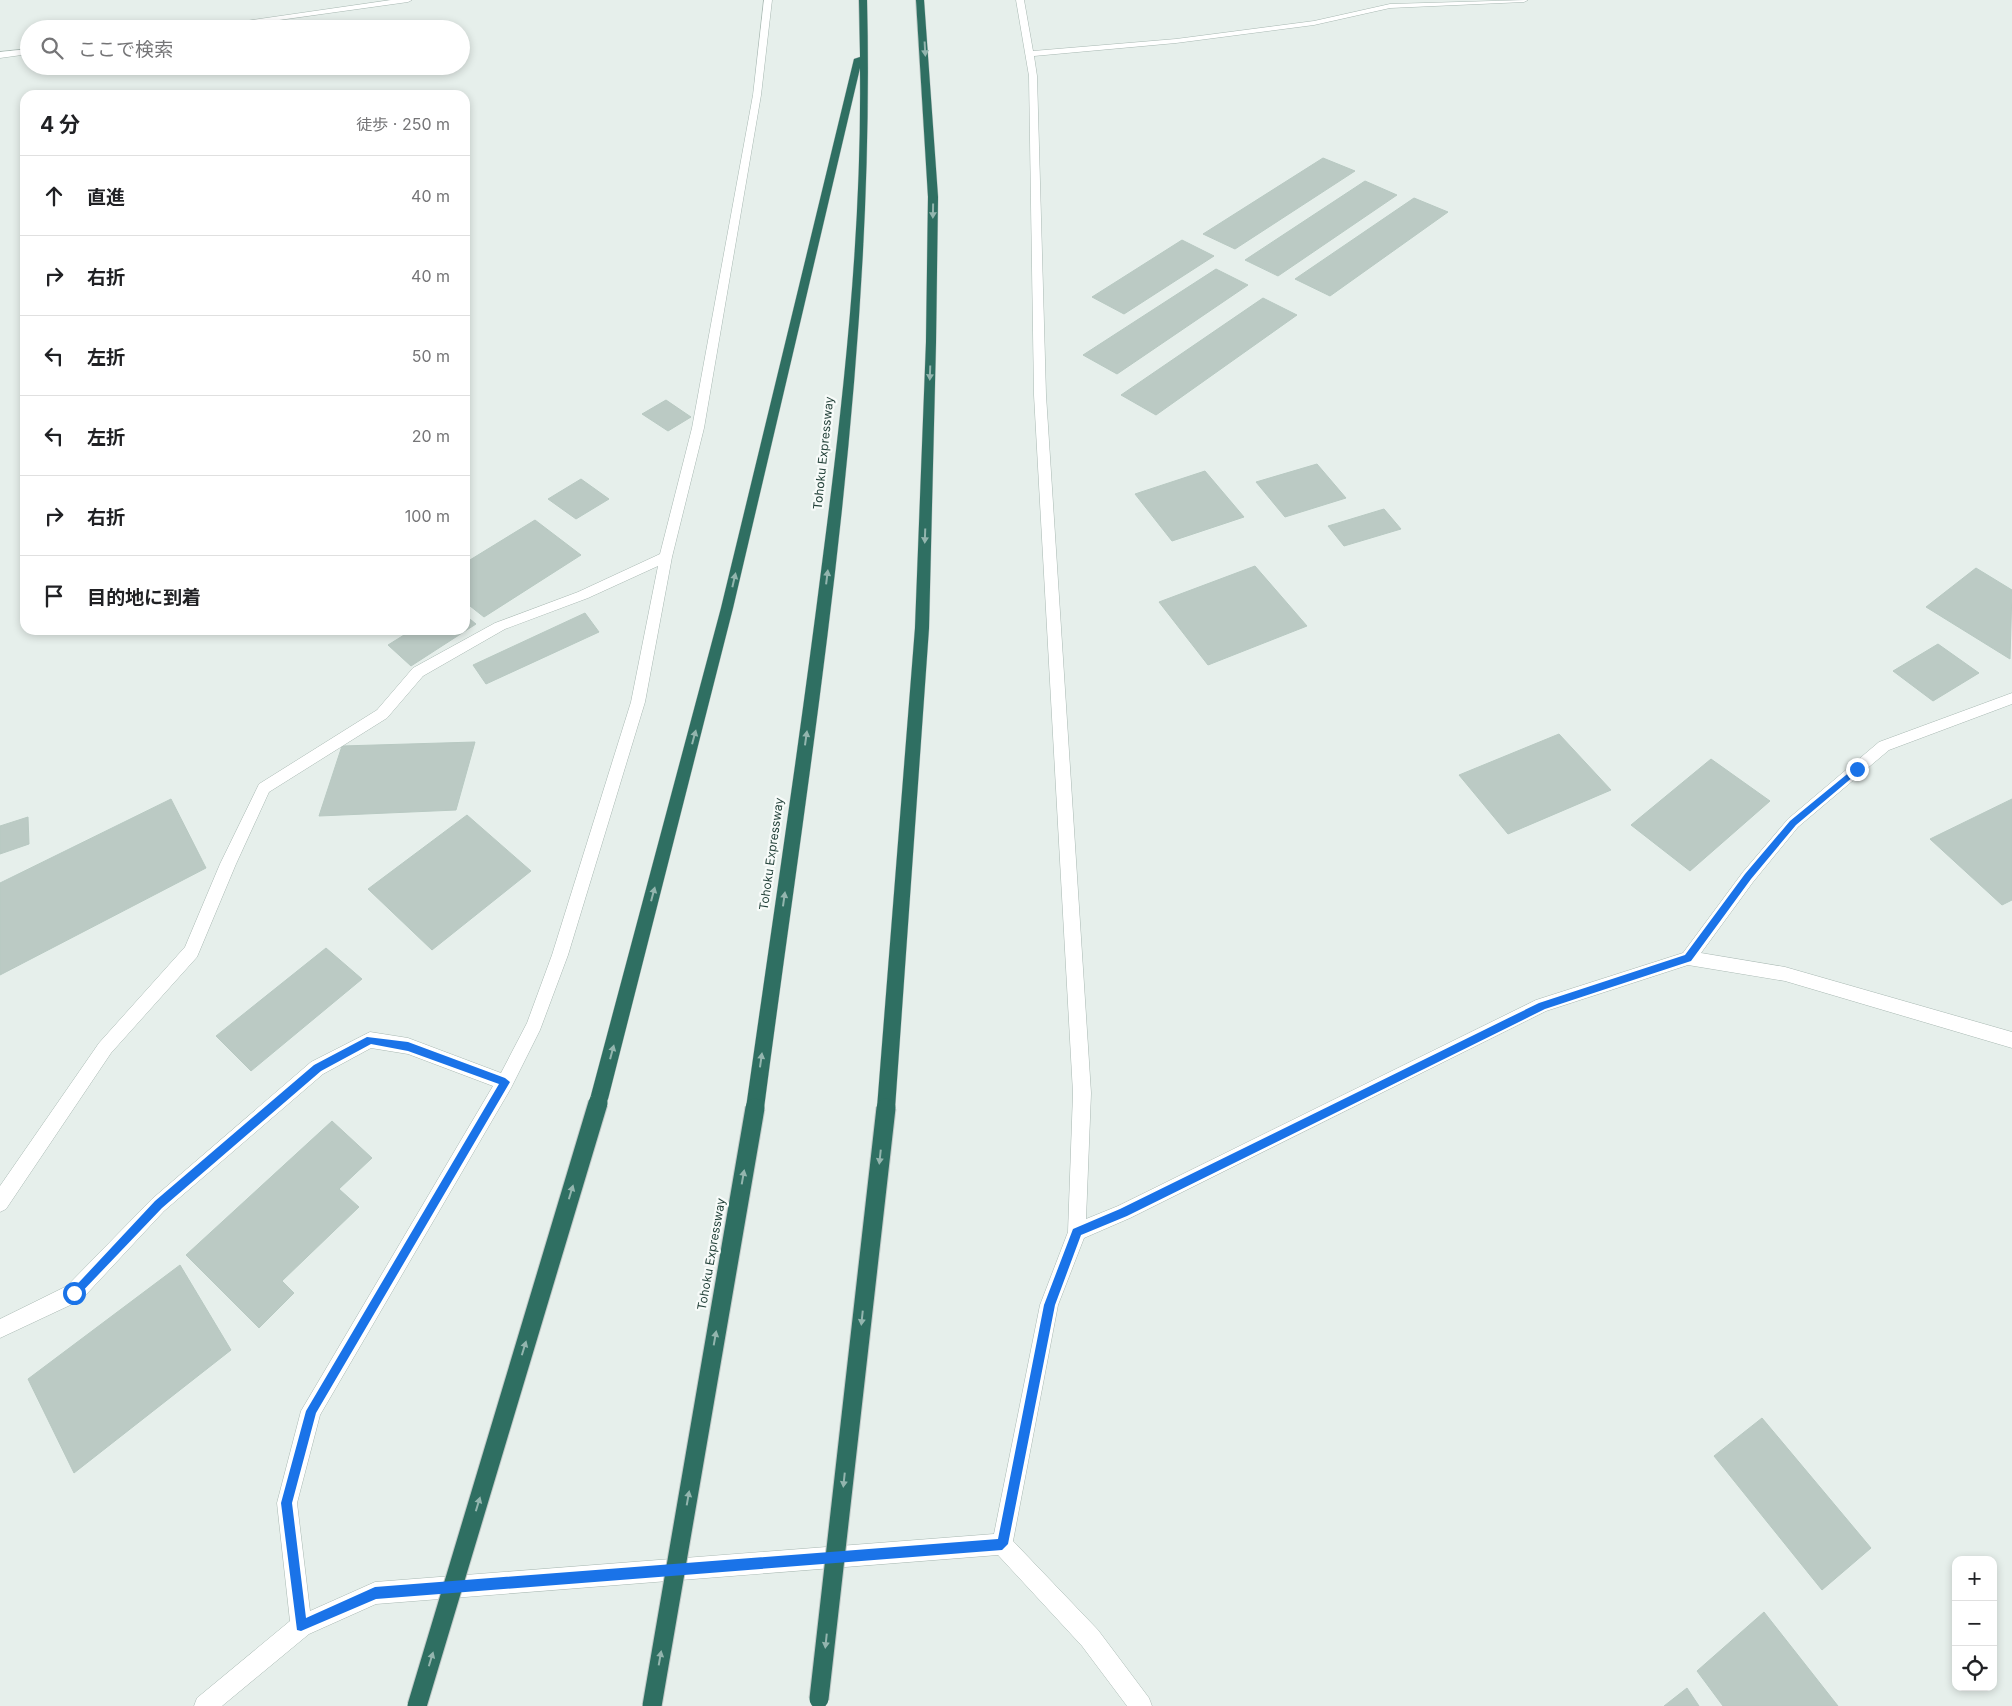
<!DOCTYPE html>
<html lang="ja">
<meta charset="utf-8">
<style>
body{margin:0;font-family:Inter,"Noto Sans JP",sans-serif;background:#f2f2f2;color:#202124}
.controls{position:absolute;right:15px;bottom:15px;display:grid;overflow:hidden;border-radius:10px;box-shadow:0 2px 8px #0003}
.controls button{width:45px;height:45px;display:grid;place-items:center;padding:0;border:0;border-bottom:1px solid #e0e0e0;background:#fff;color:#202124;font:25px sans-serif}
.stop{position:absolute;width:15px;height:15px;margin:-11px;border:4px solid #1a73e8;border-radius:50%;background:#fff}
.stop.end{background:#1a73e8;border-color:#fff;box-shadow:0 1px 5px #0008}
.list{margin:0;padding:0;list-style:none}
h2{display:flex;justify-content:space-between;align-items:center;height:65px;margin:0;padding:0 20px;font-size:21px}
h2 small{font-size:16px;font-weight:400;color:#757577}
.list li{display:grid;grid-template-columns:32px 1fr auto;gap:15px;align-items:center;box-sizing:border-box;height:80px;padding:0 20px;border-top:1px solid #e0e0e0}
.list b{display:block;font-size:19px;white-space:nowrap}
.list em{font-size:16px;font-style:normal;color:#757577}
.icon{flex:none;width:28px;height:28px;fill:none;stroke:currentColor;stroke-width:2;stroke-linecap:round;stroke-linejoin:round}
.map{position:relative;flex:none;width:2012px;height:1706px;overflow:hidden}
.search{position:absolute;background:#fff;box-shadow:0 2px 8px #0003;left:20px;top:20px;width:450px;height:55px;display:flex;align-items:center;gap:12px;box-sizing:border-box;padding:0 18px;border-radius:28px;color:#757577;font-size:19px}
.panel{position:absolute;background:#fff;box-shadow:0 2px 8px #0003;left:20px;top:90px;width:450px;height:545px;border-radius:15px}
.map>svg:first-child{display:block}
.building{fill:#bbcac4;stroke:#b8c9c2}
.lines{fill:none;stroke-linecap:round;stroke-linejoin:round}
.minor-casing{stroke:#a8b8b2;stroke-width:1}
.highway-casing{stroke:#c2cac8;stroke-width:1}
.path{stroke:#86b3a5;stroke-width:2;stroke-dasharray:1 2.5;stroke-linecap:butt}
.minor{fill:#fff;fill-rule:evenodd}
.highway{fill:#2f6f62;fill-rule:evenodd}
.highway-bridge-far1-casing{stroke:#c2cac8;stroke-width:16;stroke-linecap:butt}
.highway-bridge-casing{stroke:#c2cac8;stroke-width:21;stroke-linecap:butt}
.highway-bridge-far1{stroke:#2f6f62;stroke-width:15}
.highway-bridge{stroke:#2f6f62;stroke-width:19}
.oneway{fill:#93b5ae}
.route{fill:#1a73e8}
.labels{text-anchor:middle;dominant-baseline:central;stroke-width:4.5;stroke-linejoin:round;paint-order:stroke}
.street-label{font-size:12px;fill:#24423a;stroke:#f7fbf9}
</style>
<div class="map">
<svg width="2012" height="1706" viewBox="0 0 2012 1706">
<rect width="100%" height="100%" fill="#e6efeb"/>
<g class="building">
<polygon points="1323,158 1355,171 1235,249 1203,234"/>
<polygon points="1365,181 1397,195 1278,276 1245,260"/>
<polygon points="1414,198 1448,212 1330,296 1295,279"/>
<polygon points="1182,240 1214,256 1124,314 1092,297"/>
<polygon points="1216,269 1248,285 1117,374 1083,355"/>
<polygon points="1263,298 1297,315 1156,415 1121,395"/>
<polygon points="666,400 691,417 668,431 642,414"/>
<polygon points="1317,464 1346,498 1285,517 1256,482"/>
<polygon points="1205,471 1244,517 1172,541 1135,494"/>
<polygon points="581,479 609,499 576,519 548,499"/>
<polygon points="1384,509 1401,529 1344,546 1328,526"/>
<polygon points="535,520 581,555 484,617 465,602 465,563"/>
<polygon points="1255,566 1307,626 1208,665 1159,602"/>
<polygon points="1976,568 2012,590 2010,659 1926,607"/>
<polygon points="585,613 599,632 486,684 473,665"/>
<polygon points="465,615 476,624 411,666 388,645 412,630 465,630"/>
<polygon points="1938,644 1979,673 1933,701 1893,671"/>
<polygon points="1559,734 1611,790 1508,834 1459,775"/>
<polygon points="475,742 456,810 319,816 342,746"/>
<polygon points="1711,759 1770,801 1690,871 1631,825"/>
<polygon points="171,799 206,868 0,975 0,883"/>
<polygon points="2012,799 2012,900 2002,905 1930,839"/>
<polygon points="467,815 531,871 432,950 368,889"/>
<polygon points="28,817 29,844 0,854 0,826"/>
<polygon points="326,948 362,979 251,1071 216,1036"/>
<polygon points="332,1121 372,1158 339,1189 359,1207 282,1281 294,1293 259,1328 186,1255"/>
<polygon points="180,1265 231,1350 74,1473 28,1379"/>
<polygon points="1762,1418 1871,1548 1822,1590 1714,1456"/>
<polygon points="1764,1612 1838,1706 1723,1706 1697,1671"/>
<polygon points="1687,1688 1699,1706 1664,1706"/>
</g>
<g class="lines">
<g class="minor-casing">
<g id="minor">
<polygon points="391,0 412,0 408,2 215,29 191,29"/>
<polygon points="764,0 772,0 761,95 704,428 672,557 645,702 568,955 540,1030 511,1088 320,1415 297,1503 310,1611 375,1582 994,1534 1040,1305 1068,1232 1073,1093 1034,395 1029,76 1016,0 1024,0 1033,51 1176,39 1314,21 1390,4 1528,0 1524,2 1390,8 1314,25 1176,43 1034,56 1037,76 1046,395 1091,1093 1086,1219 1118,1206 1536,1000 1683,953 1743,872 1788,819 1879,742 2012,693 2012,704 1889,750 1798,827 1753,882 1701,953 1785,967 2012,1032 2012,1048 1785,981 1688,965 1546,1011 1130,1218 1084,1238 1058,1305 1013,1541 1098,1630 1149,1698 1152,1706 1127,1706 1082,1646 998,1555 376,1604 309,1634 222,1706 194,1706 197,1698 290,1621 277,1503 301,1411 493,1086 408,1054 371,1048 323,1074 164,1211 81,1300 0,1338 0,1319 67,1286 152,1199 311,1062 364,1035 370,1032 408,1038 501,1073 527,1023 552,955 631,702 658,566 588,598 505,629 423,676 387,718 269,792 236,864 197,957 111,1053 6,1209 0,1212 0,1186 99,1043 185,947 220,864 259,784 377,710 413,668 495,623 578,592 660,554 692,428 753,95"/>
<polygon points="29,49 29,54 0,58 0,52"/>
</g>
</g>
<g class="highway-casing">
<g id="highway">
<path d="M 859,0 L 867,0 C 876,372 812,740 764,1108 L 761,1114 L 755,1116 L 749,1114 L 746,1108 C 772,924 800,740 823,556 C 844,394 862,231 860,68 L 733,608 L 608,1099 L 605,1105 L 599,1107 L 593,1105 L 590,1099 L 721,608 L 854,59 L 860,57 Z"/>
<polygon points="916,0 924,0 938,197 936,342 929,628 895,1108 892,1114 886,1116 880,1114 877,1108 915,628 926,342 928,197"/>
</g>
</g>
<polyline class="path" points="114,29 158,23"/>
<use href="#minor" class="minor"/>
<use href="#highway" class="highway"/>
<g class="highway-bridge-far1-casing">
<polyline id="highway-bridge-far1" points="597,1104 599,1099"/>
</g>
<g class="highway-bridge-casing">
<g id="highway-bridge">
<polyline points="819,1699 886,1108"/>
<polyline points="417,1706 598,1103"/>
<polyline points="652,1706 755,1108"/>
</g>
</g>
<use href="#highway-bridge-far1" class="highway-bridge-far1"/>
<use href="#highway-bridge" class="highway-bridge"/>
</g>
<defs><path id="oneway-solid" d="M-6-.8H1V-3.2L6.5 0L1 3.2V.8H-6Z" transform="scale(1.25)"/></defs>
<g class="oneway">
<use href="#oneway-solid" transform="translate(925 49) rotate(87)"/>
<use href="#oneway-solid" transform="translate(933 211) rotate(91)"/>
<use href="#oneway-solid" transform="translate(930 373) rotate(92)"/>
<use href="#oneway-solid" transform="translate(925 536) rotate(92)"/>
<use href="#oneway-solid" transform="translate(827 577) rotate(-83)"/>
<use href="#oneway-solid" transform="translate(734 580) rotate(-77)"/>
<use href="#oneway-solid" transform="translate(694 737) rotate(-75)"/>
<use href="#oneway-solid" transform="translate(806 738) rotate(-82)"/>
<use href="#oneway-solid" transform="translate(653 894) rotate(-75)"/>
<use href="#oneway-solid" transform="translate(784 899) rotate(-82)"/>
<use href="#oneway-solid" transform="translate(612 1052) rotate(-75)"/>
<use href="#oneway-solid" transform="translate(761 1060) rotate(-82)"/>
<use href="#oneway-solid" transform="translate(880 1157) rotate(96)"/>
<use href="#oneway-solid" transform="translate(743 1177) rotate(-80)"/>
<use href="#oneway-solid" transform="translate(571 1192) rotate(-73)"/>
<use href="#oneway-solid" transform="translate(862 1318) rotate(96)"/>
<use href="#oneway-solid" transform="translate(715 1338) rotate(-80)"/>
<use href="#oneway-solid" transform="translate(524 1348) rotate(-73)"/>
<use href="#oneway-solid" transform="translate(844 1480) rotate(96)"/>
<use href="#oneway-solid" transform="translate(688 1498) rotate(-80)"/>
<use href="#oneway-solid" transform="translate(478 1504) rotate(-73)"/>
<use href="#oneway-solid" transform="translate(826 1641) rotate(96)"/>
<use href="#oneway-solid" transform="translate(660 1658) rotate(-80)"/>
<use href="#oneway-solid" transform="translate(431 1659) rotate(-73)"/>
</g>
<polygon class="route" points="1857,766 1860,767 1860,771 1796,825 1751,879 1691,961 1545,1009 1127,1216 1081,1235 1055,1305 1008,1544 1002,1550 376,1599 301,1631 297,1630 281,1503 306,1411 499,1084 408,1051 371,1044 321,1071 162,1208 77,1297 74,1298 69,1293 155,1201 314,1065 367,1037 408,1042 505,1078 510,1082 316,1413 292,1503 306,1618 375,1587 998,1539 1044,1305 1073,1229 1120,1209 1539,1003 1685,955 1745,874 1790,821"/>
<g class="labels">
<g class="street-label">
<text transform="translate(823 453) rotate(-84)">Tohoku Expressway</text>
<text transform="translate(771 854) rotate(-82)">Tohoku Expressway</text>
<text transform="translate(711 1254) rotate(-80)">Tohoku Expressway</text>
</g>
</g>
</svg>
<div class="controls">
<button>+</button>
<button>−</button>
<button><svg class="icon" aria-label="locate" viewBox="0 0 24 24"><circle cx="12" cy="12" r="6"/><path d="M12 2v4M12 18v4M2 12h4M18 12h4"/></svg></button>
</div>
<div class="stop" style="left:74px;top:1293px"></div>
<div class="stop end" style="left:1857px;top:769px"></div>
<div class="search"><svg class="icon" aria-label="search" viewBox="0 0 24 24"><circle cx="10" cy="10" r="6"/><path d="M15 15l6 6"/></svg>ここで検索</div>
<section class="panel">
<h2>4 分<small>徒歩 · 250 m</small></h2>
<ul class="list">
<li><svg class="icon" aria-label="ahead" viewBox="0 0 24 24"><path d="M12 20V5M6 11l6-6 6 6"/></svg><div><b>直進</b></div><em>40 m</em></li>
<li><svg class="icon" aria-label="right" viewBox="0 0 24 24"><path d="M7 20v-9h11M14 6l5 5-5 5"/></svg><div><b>右折</b></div><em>40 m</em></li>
<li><svg class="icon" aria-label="left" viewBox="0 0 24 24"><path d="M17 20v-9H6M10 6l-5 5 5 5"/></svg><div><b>左折</b></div><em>50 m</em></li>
<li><svg class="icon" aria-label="left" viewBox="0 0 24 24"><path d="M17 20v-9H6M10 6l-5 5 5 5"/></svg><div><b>左折</b></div><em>20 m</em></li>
<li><svg class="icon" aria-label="right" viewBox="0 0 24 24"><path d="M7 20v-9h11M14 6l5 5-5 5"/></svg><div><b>右折</b></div><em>100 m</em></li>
<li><svg class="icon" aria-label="arrive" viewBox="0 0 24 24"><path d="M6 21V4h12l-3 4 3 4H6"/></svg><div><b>目的地に到着</b></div></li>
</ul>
</section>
</div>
